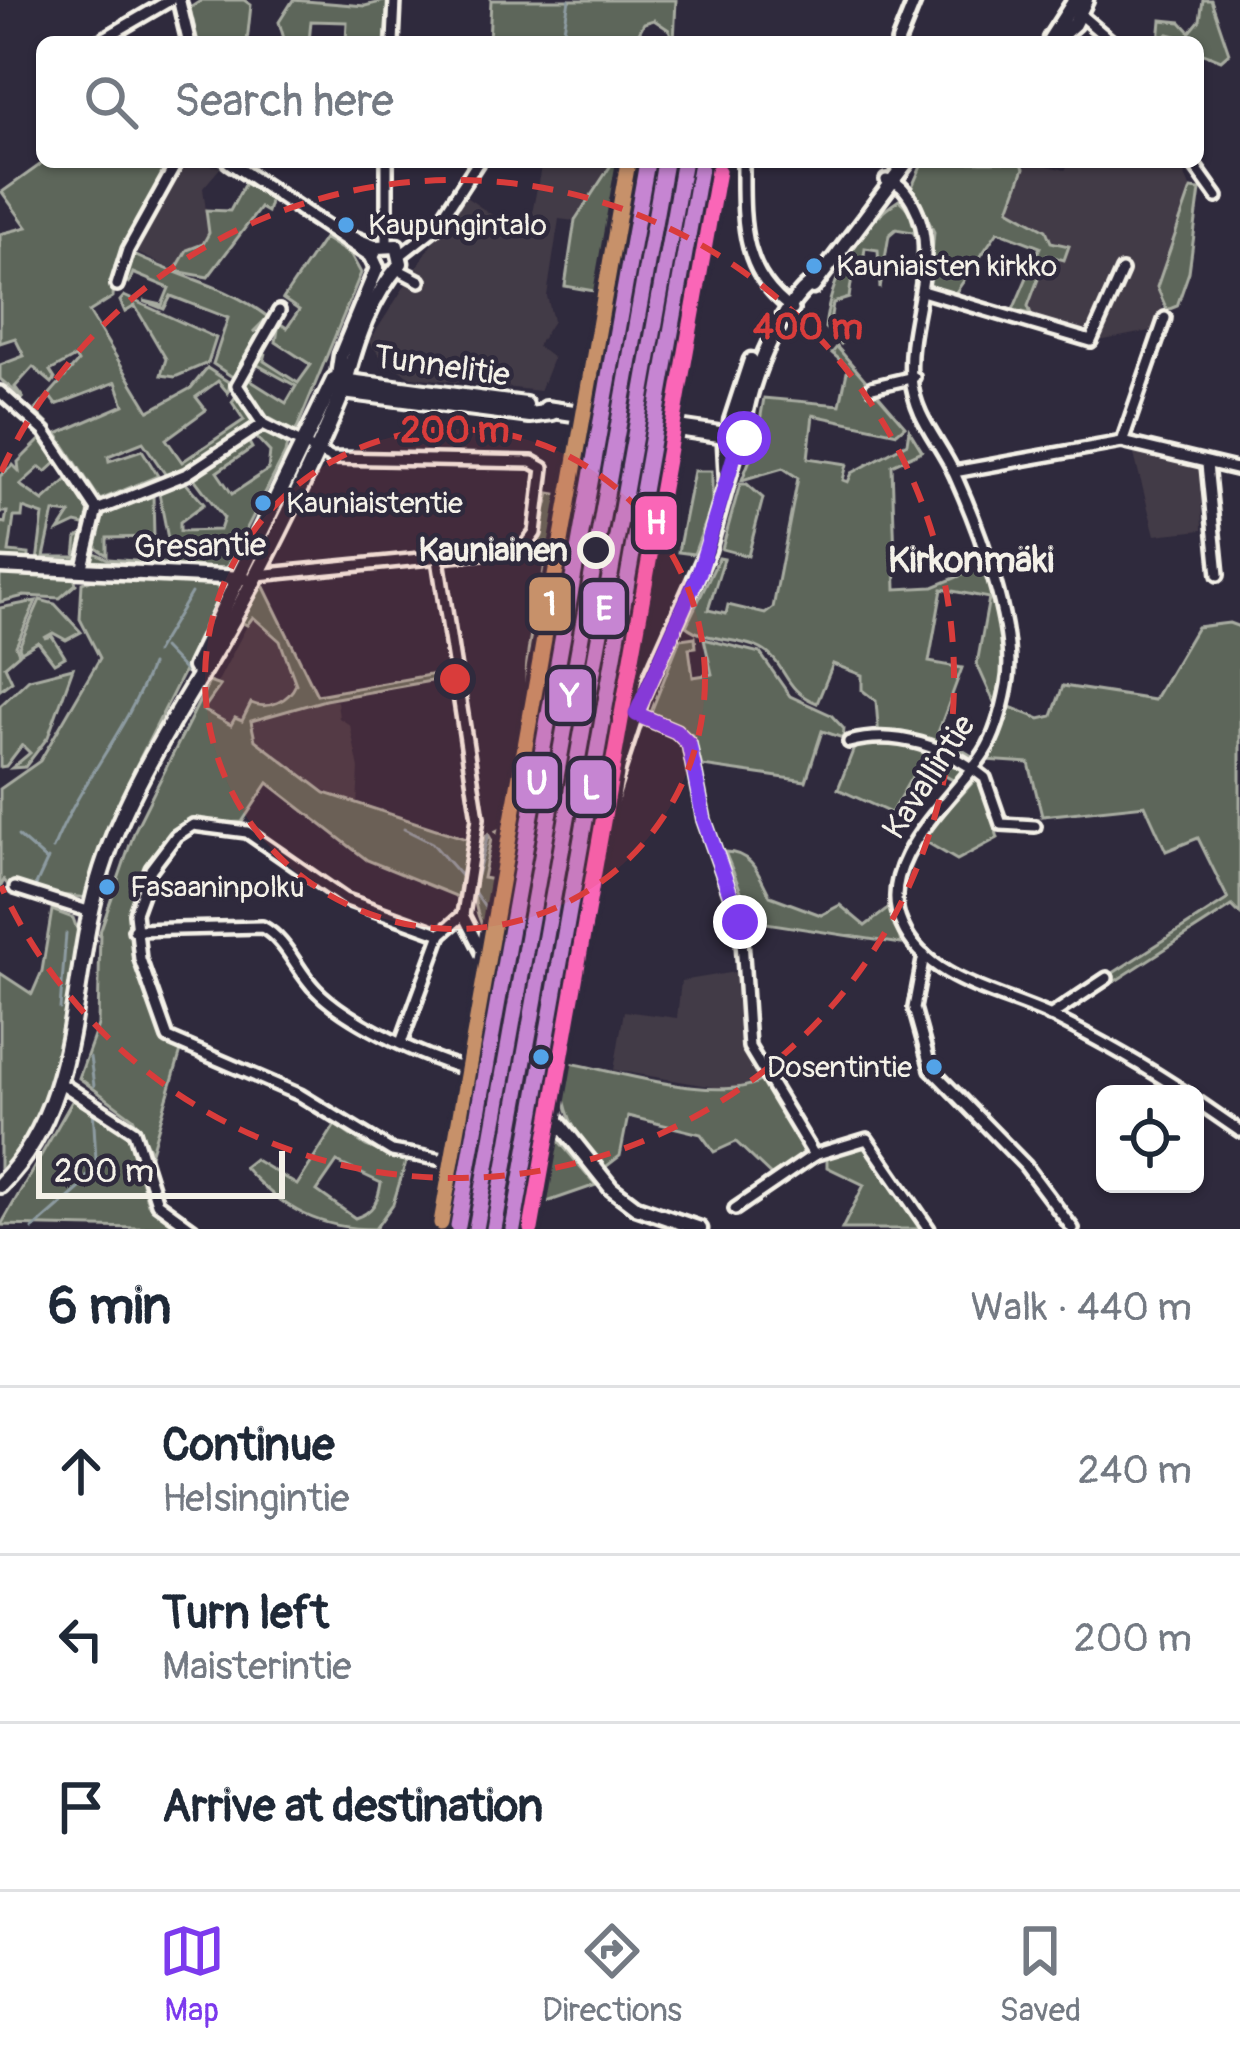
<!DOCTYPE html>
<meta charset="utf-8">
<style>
body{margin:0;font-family:Pangolin,sans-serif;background:#f2f2f3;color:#1f2937}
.controls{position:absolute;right:36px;bottom:36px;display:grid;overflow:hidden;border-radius:18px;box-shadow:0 3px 9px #0004}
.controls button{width:108px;height:108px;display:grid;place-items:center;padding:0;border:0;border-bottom:3px solid #e0e1e3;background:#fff;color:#1f2937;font:60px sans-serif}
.scale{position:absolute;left:36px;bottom:30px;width:249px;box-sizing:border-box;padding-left:12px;border:6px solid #f4f1e8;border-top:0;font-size:33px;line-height:42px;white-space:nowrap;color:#f4f1e8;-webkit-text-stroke:9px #2f2a3d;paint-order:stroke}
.stop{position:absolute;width:36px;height:36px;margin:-27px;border:9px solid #7c3aed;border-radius:50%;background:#fff}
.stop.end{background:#7c3aed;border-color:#fff;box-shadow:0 3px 12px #0008}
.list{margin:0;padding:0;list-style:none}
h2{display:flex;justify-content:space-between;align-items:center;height:156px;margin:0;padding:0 48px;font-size:51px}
h2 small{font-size:39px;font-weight:400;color:#747a83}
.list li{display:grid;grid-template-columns:78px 1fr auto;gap:36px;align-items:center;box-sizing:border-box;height:168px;padding:0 48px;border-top:3px solid #e0e1e3}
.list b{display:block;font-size:45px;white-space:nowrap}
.list p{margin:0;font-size:39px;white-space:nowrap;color:#747a83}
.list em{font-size:39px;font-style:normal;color:#747a83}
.icon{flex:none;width:66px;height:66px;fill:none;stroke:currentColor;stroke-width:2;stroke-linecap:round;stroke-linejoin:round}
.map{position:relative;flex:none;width:1240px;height:1229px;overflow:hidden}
.search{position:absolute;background:#fff;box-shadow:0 3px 9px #0004;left:36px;right:36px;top:36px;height:132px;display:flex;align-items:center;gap:30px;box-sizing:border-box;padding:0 42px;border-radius:18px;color:#747a83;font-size:45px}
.sheet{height:660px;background:#fff}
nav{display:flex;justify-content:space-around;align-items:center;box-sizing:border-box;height:168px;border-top:3px solid #e0e1e3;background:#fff;font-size:33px;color:#747a83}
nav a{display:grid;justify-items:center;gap:6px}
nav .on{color:#7c3aed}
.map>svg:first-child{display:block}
.built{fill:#423a46}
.green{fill:#5d665a;stroke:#a8aca1;stroke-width:3;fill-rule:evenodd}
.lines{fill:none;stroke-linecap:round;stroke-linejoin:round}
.stream{stroke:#8d9ba1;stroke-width:3}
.minor-casing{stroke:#f4f1e8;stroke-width:18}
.tertiary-casing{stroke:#f4f1e8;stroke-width:20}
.secondary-casing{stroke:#f4f1e8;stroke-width:21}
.primary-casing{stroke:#f4f1e8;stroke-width:22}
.minor{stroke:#2f2a3d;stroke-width:9}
.tertiary{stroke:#2f2a3d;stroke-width:10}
.secondary{stroke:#2f2a3d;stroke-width:12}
.primary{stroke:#2f2a3d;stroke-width:14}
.rail-1-casing{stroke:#2f2a3d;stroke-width:24}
.rail-2-casing{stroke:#2f2a3d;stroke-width:24}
.rail-3-casing{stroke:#2f2a3d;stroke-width:24}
.rail-4-casing{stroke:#2f2a3d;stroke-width:24}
.rail-5-casing{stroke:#2f2a3d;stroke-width:24}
.rail-6-casing{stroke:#2f2a3d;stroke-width:24}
.rail-1{stroke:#c685d2;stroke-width:15}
.rail-2{stroke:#c685d2;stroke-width:15}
.rail-3{stroke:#c685d2;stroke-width:15}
.rail-4{stroke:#c685d2;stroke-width:15}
.rail-5{stroke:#c7916a;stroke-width:15}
.rail-6{stroke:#fa66b7;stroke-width:15}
.route{stroke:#7c3aed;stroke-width:15}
.ring{fill:none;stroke:#d93c3b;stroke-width:6;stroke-dasharray:21 15}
.bus-dot{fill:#53a3e8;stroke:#2f2a3d;stroke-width:4.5}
.stop-dot{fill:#2f2a3d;stroke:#f4f1e8;stroke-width:6}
.labels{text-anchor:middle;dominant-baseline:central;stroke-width:9;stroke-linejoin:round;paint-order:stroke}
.bus-label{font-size:30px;fill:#f4f1e8;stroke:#2f2a3d;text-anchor:start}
.street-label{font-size:33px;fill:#f4f1e8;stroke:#2f2a3d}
.stop-label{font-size:33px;font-weight:bold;fill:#f4f1e8;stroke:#2f2a3d;text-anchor:end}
.neighbourhood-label{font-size:36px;font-weight:bold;fill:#f4f1e8;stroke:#2f2a3d}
.centre{fill:#d93c3b;stroke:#2f2a3d;stroke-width:6}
.ring-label{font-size:36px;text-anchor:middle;font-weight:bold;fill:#d93c3b;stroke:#2f2a3d;stroke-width:9;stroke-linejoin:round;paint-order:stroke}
.line-badge{stroke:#2f2a3d;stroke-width:4.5}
.badge-label{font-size:33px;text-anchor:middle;font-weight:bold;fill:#fff}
</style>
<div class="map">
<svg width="1240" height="1229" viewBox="0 0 1240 1229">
<rect width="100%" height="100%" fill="#2f2a3d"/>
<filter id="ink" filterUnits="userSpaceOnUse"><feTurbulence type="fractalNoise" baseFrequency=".00833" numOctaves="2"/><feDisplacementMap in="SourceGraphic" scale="24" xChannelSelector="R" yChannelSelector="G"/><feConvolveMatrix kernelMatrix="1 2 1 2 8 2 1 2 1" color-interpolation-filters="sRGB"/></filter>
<g filter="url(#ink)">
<g class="built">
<polygon points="182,162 221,167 203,188 209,233 203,245 187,250 175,271 131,250"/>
<polygon points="542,162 615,162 605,225 559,219 547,296 553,321 537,346 553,358 540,391 411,377 385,362 369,342 463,195 527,239"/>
<polygon points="661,162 679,162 644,365 651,407 618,402"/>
<polygon points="1032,162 1065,170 1070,162 1179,162 1191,189 1157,287 1165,318 1155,330 1099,341 1013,310 1041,247 1008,209 1024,168"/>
<polygon points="609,425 613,434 650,439 641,490 595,756 539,1015 508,1229 473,1229"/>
<polygon points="1133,451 1201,469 1202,530 1155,535"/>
<polygon points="252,616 280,641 297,684 285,706 231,725 203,710"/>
<polygon points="325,700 337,701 339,718 350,725 359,769 357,806 310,783 255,740 250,721"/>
<polygon points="741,971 745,1045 762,1080 732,1090 614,1070 624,1011 677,1018 681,981"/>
</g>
<g class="green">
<polygon points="202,0 244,0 251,5 247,42 198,42 190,8"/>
<polygon points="293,0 365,6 388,0 385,42 346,42 347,22 311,21 309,42 285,42 279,22"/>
<polygon points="491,0 676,0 674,42 669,30 654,20 644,23 634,42 567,33 566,39 546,35 541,42 489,42"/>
<polygon points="1203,0 1211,0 1229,53 1221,60 1198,51 1198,42 1168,34 1159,42 1161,20 1181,22 1190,32 1200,20"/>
<polygon points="44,162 175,162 115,266 113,297 89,312 149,411 191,388 207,368 230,383 228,393 218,381 196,397 206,410 166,439 182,462 244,420 232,402 236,396 255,418 251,426 168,478 143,442 108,456 109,461 142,450 158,476 100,500 57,434 124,405 116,382 56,405 50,397 37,413 52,428 34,412 78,362 75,357 50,371 55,379 52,383 33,367 15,387 24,399 0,379 0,365 24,356 15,338 0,343 0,234 27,227 2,192"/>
<polygon points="613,162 622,162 600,292 565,286 575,220"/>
<polygon points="653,162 661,162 618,402 611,400 613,380"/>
<polygon points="923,162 1021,162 1024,168 1009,209 1046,230 1051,242 1069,246 1064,260 1047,255 1028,306 1031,314 1013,310 1040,247 998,231 954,295 929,287 934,232 912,187"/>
<polygon points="245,183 271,199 267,212 260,208 208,277 175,271 187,250 203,244 209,233 206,210 230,211"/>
<polygon points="1191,189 1200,190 1189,272 1177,306 1167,310 1157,287"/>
<path d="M 899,200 C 940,234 914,309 908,355 L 918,240 L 913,232 L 896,229 L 889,235 L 880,289 L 878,250 L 865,248 L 862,269 L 853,269 L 849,298 L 833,303 L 829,328 L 846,337 L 841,344 L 825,328 C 830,279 858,226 899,200 Z"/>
<polygon points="324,238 351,255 361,273 295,433 266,416 243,382 253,374 251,381 286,403 296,386 256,364 266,353 264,361 298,383 311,365 276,342 279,323 287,328 299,310 283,299"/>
<path d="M 130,253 C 177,277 226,284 268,317 L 253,332 L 266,325 L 264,338 L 234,378 L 213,364 L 228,318 L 171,296 L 164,309 L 144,301 L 162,305 L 169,288 L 133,273 L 129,283 C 118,275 125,263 130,253 Z"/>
<polygon points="124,296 216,338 208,363 175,377 161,375 166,359 135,306 125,312 120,301"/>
<path d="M 837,347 L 905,426 L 897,433 L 813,415 L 808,458 L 847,464 L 843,480 L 848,482 L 852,473 L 907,443 L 909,430 L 922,451 L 892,465 L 896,589 L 933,587 L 984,566 C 997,617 1010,658 998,711 L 977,664 L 989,598 L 942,589 L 929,662 L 962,668 L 937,735 L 977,759 L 959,783 L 920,763 L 891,813 L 838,789 L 856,743 L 879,738 L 876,701 L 862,690 L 862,675 L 833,664 L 817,703 C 783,691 787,663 761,649 C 739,637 706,642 686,626 L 719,558 L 724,559 L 708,610 L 726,614 L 728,605 L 765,614 L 773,608 L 798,478 L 783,468 L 742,480 L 756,444 L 764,398 L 840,405 L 848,367 L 832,353 Z"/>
<polygon points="264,432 287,444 285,454 226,569 90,561 93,552 108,559 173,564 159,493 184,481 204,504 180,522 180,531 220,530 224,518 193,477 248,441 252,448 217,472 232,494 268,470 270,452 255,436"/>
<polygon points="45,435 68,472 56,463 46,472 40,467 20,485 43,501 71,476 90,505 88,526 76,523 59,531 70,514 54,512 44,557 75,557 77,538 87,532 79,558 69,564 37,562 43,515 23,508 22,517 14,517 9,552 29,554 29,564 0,557 0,522 5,523 7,512 0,512 0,476 13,465 19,471 18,462"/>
<polygon points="694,471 712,471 712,505 694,554 678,552"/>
<polygon points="740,484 747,484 763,498 748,556 722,549"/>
<path d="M 550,493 L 574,497 L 568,533 L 579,541 L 581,556 L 563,647 L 543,647 L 539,669 L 557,680 L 561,705 L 515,985 C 500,980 502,969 496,956 C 469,899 470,900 484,838 L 488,834 L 491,839 L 483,878 L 500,881 L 507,846 L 496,831 L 526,816 C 542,771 527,731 526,685 C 525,646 539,602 545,564 L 520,556 L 536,545 Z"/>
<polygon points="153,496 154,537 107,538 107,555 93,546 105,512"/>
<polygon points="0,571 74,577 76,584 60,598 24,596 0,602"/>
<polygon points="95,578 210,582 224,592 134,770 88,898 12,890 4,880 0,888 0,789 40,761 100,658 80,619 82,583"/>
<path d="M 263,585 L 317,695 L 452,671 L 453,677 L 325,700 L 251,721 L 255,740 L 325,793 L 473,841 L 458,897 L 367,860 L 268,783 L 242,822 L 182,825 C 157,857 133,885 131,927 L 166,1044 L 181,1051 L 151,1152 L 133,1118 L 79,1078 L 98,1025 L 100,932 L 135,830 L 209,682 L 220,686 L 203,710 L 231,725 L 235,718 L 242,721 L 251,703 C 269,711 289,700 296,684 L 280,641 L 253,617 L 247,625 L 241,622 Z"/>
<polygon points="40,600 55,604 81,632 66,640 53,633 44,638 52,636 65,657 54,663 38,642 21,652 19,647"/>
<polygon points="36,601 16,646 19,654 5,666 12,681 0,690 0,608"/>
<polygon points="1229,623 1240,627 1240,914 1232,906 1114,982 1110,975 1228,899 1198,838 1166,851 1145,805 1042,816 1029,763 984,760 999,739 1010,707 1040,719 1052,716 1063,686 1154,700 1197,627"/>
<polygon points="695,637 696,647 689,648 693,677 712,674 704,639 760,653 790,696 831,715 844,729 843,738 822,731 806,781 702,766 692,735 651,712 680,639"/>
<polygon points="73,668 48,737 25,767 12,768 30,753 22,745 6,766 0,767 0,706 29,679"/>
<polygon points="975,780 982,783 998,838 957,860 921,839"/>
<path d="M 725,852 C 752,852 759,875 770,896 L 821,915 L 840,905 L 865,926 L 893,905 L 901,944 L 753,921 Z"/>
<polygon points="52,910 73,918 78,932 69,1020 46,1102 0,1180 0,973 32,994 42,971"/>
<path d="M 564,1062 C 614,1070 719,1105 762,1080 L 805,1147 L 803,1157 L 773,1177 L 736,1142 L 714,1152 L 701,1134 L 628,1116 L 620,1156 L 603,1169 C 577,1137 556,1107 564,1062 Z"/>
<polygon points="74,1098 128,1135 148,1204 185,1229 1,1225"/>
<polygon points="542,1121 596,1185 524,1210 538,1124"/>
<path d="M 335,1125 L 366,1146 L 406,1162 L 393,1204 L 375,1229 C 320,1229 282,1209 244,1167 L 254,1159 L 297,1185 ZM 337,1162 L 381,1183 C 378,1201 374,1212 355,1218 L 317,1191 Z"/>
<polygon points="866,1145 927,1229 842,1229 864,1185 827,1167 827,1156"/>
</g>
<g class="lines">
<g class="stream">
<polyline points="564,29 569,0"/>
<polyline points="163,648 186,672"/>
<polyline points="155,653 191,593"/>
<polyline points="404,829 432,843 461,876"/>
<polyline points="488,835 473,890 520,960"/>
<polyline points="18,836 47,861"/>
<path d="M 53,849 C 78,785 127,731 151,665"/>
<polyline points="461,876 467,855"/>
<polyline points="35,887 48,859"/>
<polyline points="60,1009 66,934"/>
<polyline points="90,1057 94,1086"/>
<polyline points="33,1229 81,1187 96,1160 93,1107"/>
<polyline points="499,1229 515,1130"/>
</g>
<g class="minor-casing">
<g id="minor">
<polyline points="1077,12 1112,42"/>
<polyline points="98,42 170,0"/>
<polyline points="393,42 395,0"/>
<path d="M 743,162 C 743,221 740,272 793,310"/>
<polyline points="1192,162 1217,197"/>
<path d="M 886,180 C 900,182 905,190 912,201 C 944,258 906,316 911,378 C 915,419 939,440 955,475 C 978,526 1018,630 1007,685 C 1003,707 997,733 984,753 C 954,800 873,861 902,925 C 927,982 1003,993 1053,1017 C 1099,1040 1144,1065 1187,1094"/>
<polyline points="387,243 387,162"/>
<polyline points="402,254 435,228 478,162"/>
<polyline points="397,269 420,281"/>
<polyline points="117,285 128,250 177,162"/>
<polyline points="922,291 1091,341 1122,271"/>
<polyline points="872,387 914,377"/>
<polyline points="0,392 45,432 97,510 82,571"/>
<polyline points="263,424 237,385 279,311"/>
<polyline points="1122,442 1165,318"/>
<polyline points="1207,464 1218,575"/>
<polyline points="954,472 1122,442 1240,470"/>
<polyline points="97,510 187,474 263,424 331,458 532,462 543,468 535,533 523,549 257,575"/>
<polyline points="438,559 478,818 463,915 494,975 461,1229"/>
<polyline points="636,714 676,731 689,744 704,820 741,925 749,1047 814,1155 867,1139 929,1229"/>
<path d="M 849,742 C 896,729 947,747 985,778 L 1001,824 L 1035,826"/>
<polyline points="15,888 91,912"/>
<polyline points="463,915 441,934 344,899 247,832 193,825 176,836 151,869 135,913 140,959 168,1038 300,1095 392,1151 471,1165"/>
<path d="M 134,930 L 262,927 C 287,940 296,970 316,990 C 348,1023 438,1066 482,1072"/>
<polyline points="924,955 914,1008 931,1069 1025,1165 1073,1229"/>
<polyline points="1050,1016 1107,978"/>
<polyline points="402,1040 441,934"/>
<polyline points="59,1082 134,1131 157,1203 193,1229"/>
<polyline points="1195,1100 1240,1131"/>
<polyline points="735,1209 814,1155"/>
<polyline points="517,1229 535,1120 551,1110"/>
</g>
</g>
<g class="tertiary-casing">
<g id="tertiary">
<polyline points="179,0 189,42"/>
<polyline points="898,42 915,0"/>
<polyline points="229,162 372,257"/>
<polyline points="346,235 377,247"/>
</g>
</g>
<g class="secondary-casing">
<g id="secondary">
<polyline points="1050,39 1075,0"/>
<polyline points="1054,42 1074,24 1086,0"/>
<polyline points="813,287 907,162"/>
<polyline points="337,383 341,355 377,268"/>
<path d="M 345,386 C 357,339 370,299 401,263 L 397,246 L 377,247 L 372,257 L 377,268"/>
<polyline points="731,421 751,360"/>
<polyline points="725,445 727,482"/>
<polyline points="0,566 244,578"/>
<path d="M 700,1229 L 636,1207 L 611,1188 L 555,1118 L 549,1093 L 571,943 L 598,830 L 641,699 L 708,550 L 737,446 L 744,438 C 740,399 781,300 815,281"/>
</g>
</g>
<g class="primary-casing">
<g id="primary">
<polyline points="546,409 719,434"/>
<polyline points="195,667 334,380 525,405"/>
<path d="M 0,1185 C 84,1101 68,975 102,869 C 125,797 166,732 205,667 C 254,586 307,479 343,391 L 530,415 L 552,412"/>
</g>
</g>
<use href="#minor" class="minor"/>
<use href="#tertiary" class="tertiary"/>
<use href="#secondary" class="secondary"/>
<use href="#primary" class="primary"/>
<g class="rail-1-casing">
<polyline id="rail-1" points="476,1229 665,162"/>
</g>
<g class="rail-2-casing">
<polyline id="rail-2" points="494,1229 683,165"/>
</g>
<g class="rail-3-casing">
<polyline id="rail-3" points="458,1226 647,162"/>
</g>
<g class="rail-4-casing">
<polyline id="rail-4" points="513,1229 700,168"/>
</g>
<g class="rail-5-casing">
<polyline id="rail-5" points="441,1223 628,162"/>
</g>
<g class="rail-6-casing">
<polyline id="rail-6" points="531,1229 718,171"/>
</g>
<use href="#rail-1" class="rail-1"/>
<use href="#rail-2" class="rail-2"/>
<use href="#rail-3" class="rail-3"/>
<use href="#rail-4" class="rail-4"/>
<use href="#rail-5" class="rail-5"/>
<use href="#rail-6" class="rail-6"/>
</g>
</g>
<g class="lines" filter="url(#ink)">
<polyline class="route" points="740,922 704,820 689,744 676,731 636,714 700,570 737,446 744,438"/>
</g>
<circle cx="455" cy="679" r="250" fill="#d93c3b" fill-opacity=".12"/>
<g class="ring">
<circle cx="455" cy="679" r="250"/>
<path d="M1 472A499 499 0 1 1 1 886"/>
</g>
<g class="bus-dot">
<circle cx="346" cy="225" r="10"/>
<circle cx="814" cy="266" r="10"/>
<circle cx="263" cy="503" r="10"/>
<circle cx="107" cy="887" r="10"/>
<circle cx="541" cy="1057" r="10"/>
<circle cx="934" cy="1067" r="10"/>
</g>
<circle class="stop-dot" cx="596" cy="550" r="16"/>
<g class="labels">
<g class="bus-label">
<text x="368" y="225">Kaupungintalo</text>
<text x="836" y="266">Kauniaisten kirkko</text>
<text x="286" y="503">Kauniaistentie</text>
<text x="130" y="887">Fasaaninpolku</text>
<text x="912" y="1067" text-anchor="end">Dosentintie</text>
</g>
<g class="street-label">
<text transform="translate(442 366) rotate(8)">Tunnelitie</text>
<text transform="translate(200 546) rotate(-1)">Gresantie</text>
<text transform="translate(929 777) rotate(-57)">Kavallintie</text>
</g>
<g class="stop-label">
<text x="568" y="550">Kauniainen</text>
</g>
<g class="neighbourhood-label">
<text x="971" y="560">Kirkonmäki</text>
</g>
</g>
<circle cx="455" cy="679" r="18" class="centre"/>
<g class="ring-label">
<text x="808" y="339">400 m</text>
<text x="455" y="442">200 m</text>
</g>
<g class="line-badge">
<rect x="633" y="494" width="46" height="58" rx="12" fill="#fa66b7"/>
<rect x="527" y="575" width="46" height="58" rx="12" fill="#c7916a"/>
<rect x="581" y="580" width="46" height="57" rx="12" fill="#c685d2"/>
<rect x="547" y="667" width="47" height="57" rx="12" fill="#c685d2"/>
<rect x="514" y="754" width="46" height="57" rx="12" fill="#c685d2"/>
<rect x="568" y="758" width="46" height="58" rx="12" fill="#c685d2"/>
</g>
<g class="badge-label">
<text x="656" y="534">H</text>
<text x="550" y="615">1</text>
<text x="604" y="620">E</text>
<text x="570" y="707">Y</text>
<text x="537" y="794">U</text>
<text x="591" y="799">L</text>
</g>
</svg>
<div class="controls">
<button><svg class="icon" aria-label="locate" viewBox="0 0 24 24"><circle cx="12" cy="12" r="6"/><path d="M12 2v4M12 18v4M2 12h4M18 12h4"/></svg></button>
</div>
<div class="scale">200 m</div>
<div class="stop" style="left:744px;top:438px"></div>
<div class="stop end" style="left:740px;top:922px"></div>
<div class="search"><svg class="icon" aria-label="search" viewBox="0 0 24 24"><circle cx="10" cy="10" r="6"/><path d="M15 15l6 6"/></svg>Search here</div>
</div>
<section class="sheet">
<h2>6 min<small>Walk · 440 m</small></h2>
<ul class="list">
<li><svg class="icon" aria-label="ahead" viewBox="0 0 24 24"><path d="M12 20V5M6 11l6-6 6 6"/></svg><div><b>Continue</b><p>Helsingintie</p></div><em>240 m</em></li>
<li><svg class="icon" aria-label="left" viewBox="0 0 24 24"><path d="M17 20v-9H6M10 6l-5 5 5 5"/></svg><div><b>Turn left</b><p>Maisterintie</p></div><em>200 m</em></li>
<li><svg class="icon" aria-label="arrive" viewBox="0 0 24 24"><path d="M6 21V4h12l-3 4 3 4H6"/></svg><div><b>Arrive at destination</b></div></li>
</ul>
</section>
<nav>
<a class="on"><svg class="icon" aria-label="map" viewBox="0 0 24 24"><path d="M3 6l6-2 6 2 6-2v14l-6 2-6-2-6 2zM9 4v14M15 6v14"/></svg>Map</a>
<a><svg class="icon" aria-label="directions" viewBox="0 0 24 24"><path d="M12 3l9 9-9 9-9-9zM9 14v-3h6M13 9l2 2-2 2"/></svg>Directions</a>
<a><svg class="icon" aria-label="saved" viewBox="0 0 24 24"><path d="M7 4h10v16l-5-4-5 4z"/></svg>Saved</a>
</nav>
